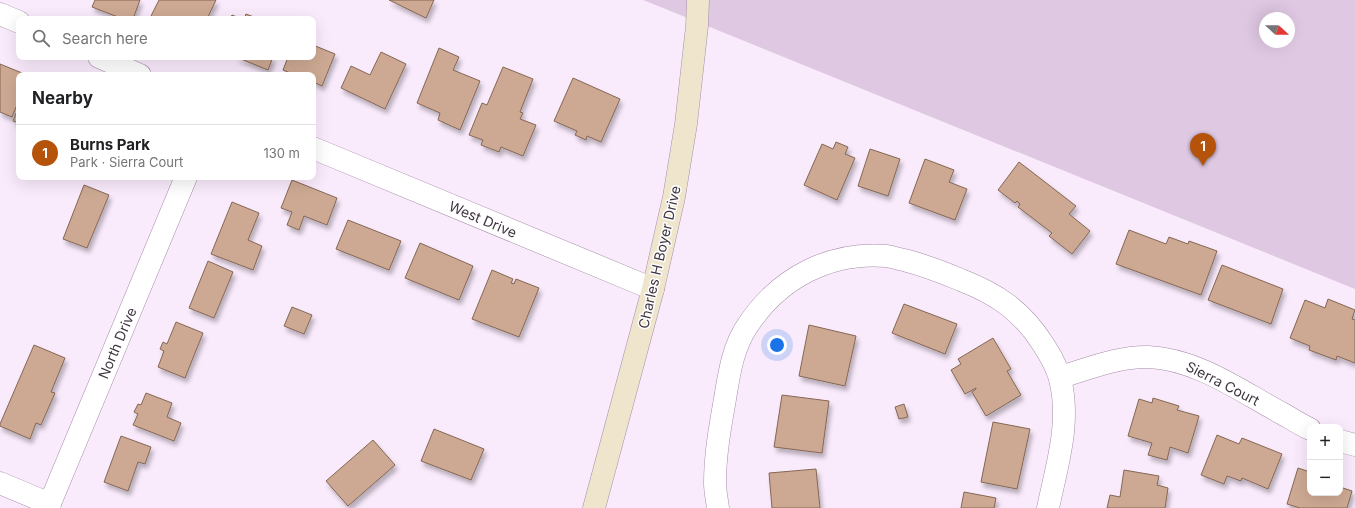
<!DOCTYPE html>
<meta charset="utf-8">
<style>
body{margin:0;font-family:Inter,sans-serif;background:#f2f2f2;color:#202124}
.controls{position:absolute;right:12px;bottom:12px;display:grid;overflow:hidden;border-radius:8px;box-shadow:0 4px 16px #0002}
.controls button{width:36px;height:36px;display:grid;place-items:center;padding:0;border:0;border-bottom:1px solid #e0e0e0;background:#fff;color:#202124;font:20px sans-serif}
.compass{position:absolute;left:1259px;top:12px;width:36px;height:36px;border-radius:50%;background:#fff;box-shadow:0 4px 16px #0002;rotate:111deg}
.you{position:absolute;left:777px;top:345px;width:14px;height:14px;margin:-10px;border:3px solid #fff;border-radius:50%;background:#1a73e8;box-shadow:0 0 0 6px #1a73e833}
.badge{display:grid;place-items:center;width:26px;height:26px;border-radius:50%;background:#b45309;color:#fff;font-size:13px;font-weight:700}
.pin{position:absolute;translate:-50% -33px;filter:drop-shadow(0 1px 2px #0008)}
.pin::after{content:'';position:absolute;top:21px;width:14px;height:12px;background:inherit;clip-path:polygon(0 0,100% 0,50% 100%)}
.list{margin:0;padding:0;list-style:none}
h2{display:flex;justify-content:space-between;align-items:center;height:52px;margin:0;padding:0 16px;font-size:17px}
h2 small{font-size:13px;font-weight:400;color:#757577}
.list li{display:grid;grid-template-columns:26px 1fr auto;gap:12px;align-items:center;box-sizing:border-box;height:56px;padding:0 16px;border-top:1px solid #e0e0e0}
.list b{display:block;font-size:15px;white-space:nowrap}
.list p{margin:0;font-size:13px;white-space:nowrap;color:#757577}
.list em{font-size:13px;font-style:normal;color:#757577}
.icon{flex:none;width:22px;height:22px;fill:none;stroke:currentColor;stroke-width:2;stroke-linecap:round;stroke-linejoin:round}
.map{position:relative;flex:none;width:1355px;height:508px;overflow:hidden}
.search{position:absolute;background:#fff;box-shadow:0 4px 16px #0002;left:16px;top:16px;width:300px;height:44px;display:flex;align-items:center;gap:10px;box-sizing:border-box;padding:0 14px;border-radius:8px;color:#757577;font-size:15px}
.panel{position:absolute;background:#fff;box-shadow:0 4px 16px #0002;left:16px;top:72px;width:300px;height:108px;border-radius:8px}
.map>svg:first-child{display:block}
.green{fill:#dfc8e2;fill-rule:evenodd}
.building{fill:#cda993;stroke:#846653;filter:url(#shadow)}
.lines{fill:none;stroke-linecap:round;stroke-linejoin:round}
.street-casing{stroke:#a68da9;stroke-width:23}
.secondary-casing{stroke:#a68da9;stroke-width:23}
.street{stroke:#fff;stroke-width:22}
.secondary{stroke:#efe5cc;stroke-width:22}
.labels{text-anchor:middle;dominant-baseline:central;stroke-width:3;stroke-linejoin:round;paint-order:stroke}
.street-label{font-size:14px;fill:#3f3540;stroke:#fefefe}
</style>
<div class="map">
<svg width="1355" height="508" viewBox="0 0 1355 508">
<defs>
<filter id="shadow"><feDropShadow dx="2.5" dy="4.5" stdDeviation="2" flood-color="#0004"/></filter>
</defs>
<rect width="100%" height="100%" fill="#faebfc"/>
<path class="green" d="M 643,0 L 1355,0 L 1355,289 L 658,6 ZM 1265,18 L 1289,18 L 1289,42 L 1265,42 Z"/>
<g class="building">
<polygon points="95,0 140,0 133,19 123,19 92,7"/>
<polygon points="159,0 216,0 207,19 158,19 151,16"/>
<polygon points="389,0 434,0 426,18"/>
<polygon points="246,14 259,19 244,19"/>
<polygon points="232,15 242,19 230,19"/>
<polygon points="313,45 335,54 322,86 313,82 313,75 295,75 283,70 288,57 313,57"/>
<polygon points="439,48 459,57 453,70 480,81 460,130 438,120 440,113 417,103"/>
<polygon points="381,52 406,64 385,109 341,88 351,66 370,75"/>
<polygon points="236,57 273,57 268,70"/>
<polygon points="0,64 27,75 19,75 19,100 12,117 0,112"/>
<polygon points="503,67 533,79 520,112 523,113 520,119 536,125 523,156 501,147 499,152 481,145 483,140 469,135 482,103 487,105"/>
<polygon points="573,78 620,99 601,142 587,136 586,140 575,135 577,131 554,121"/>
<polygon points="19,106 19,123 13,121"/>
<polygon points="836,142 848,147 845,154 855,158 837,200 804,185 822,144 833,149"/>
<polygon points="870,149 900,159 888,196 858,186"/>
<polygon points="925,159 954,170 949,182 967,189 955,220 909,203"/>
<polygon points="1019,162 1076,206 1069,214 1090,231 1072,254 1049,236 1052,233 1018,207 1020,204 1017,201 1015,203 998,190"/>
<polygon points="292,180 337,198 327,225 304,216 299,230 287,225 292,212 281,208"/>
<polygon points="84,185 109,195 87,248 63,239"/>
<polygon points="232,202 259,213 248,240 262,246 253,270 211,254"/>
<polygon points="348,220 401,241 389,270 336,249"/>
<polygon points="1129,230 1166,244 1169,237 1188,244 1189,241 1217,251 1201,295 1116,264"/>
<polygon points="420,243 473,266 459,300 405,278"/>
<polygon points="208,261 233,272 214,318 189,308"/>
<polygon points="1222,265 1283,289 1271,324 1208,300"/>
<polygon points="492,270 513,279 511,283 514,284 516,279 539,288 519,337 472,319"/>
<polygon points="1328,299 1355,310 1352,319 1355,320 1355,363 1337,356 1336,360 1309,350 1310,346 1290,338 1305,300 1325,308"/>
<polygon points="904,304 957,324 945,354 892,333"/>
<polygon points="292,307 312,315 304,334 284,326"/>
<polygon points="176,322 203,333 185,378 158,367 164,351 160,349 163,342 167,344"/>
<polygon points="809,325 856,336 845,386 799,376"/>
<polygon points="993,338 1011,369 1007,371 1021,395 986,416 972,392 976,389 976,388 965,394 951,370 961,364 958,359"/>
<polygon points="34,345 65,358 51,392 55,393 41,425 36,423 30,439 0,426 0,424"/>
<polygon points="146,393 172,403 167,417 181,423 174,441 133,425 138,414 134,412 138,404 141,405"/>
<polygon points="782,395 829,401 822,453 774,447"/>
<polygon points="1153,398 1179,406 1177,410 1199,416 1188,453 1170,447 1167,460 1148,455 1152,443 1128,436 1139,399 1152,403"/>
<polygon points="904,404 908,417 899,419 895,407"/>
<polygon points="993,422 1030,429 1017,489 981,482"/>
<polygon points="434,429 484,449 471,480 421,461"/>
<polygon points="1217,435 1239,444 1242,438 1282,454 1268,489 1242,478 1241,481 1227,476 1224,484 1201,475"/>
<polygon points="121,436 151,447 145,464 138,462 128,491 104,482"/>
<polygon points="373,440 395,465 348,506 326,481"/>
<polygon points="1298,468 1310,472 1310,493 1340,493 1340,487 1352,491 1347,508 1300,508 1287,504"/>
<polygon points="816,469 820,508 772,508 769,473"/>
<polygon points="1124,470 1159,476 1157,485 1168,488 1165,508 1107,508 1110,495 1120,497"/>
<polygon points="964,492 996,498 994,508 961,508"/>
</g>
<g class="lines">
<g class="street-casing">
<g id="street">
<polyline points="0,14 19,22"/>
<polyline points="99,57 140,75"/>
<polyline points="313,148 653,289"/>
<path d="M 1060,377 C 1088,369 1119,356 1149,357 C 1197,359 1242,392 1283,414 C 1292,419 1301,425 1310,429"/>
<polyline points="1340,441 1355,445"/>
<polyline points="0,483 50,504"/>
<polyline points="48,508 186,177"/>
<path d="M 718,508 C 717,500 715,491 715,483 C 715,455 720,427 725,399 C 729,374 733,346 748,325 C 779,278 830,251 887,256 C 893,257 898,259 904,260 C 924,265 942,272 961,280 C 997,294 1022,311 1043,344 C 1050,355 1057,366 1060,379 C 1071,422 1057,465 1048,508"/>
</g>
</g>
<g class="secondary-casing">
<polyline id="secondary" points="594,508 653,289 674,197 686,124 697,26 698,0"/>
</g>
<use href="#street" class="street"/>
<use href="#secondary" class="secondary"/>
</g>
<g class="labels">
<g class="street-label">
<text transform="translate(483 219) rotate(23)">West Drive</text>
<text transform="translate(659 257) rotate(-77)">Charles H Boyer Drive</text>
<text transform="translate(117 343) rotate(-67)">North Drive</text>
<text transform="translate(1223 383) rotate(27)">Sierra Court</text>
</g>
</g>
</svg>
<div class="controls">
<button>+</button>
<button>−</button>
</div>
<svg class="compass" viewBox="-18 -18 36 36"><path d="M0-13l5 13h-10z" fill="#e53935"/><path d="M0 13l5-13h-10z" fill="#757577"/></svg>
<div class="you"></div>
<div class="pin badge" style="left:1203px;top:166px">1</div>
<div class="search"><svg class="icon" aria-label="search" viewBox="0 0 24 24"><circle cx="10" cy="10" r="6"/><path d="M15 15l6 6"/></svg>Search here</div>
<section class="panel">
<h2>Nearby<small></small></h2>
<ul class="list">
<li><span class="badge">1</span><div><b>Burns Park</b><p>Park · Sierra Court</p></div><em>130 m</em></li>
</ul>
</section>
</div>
